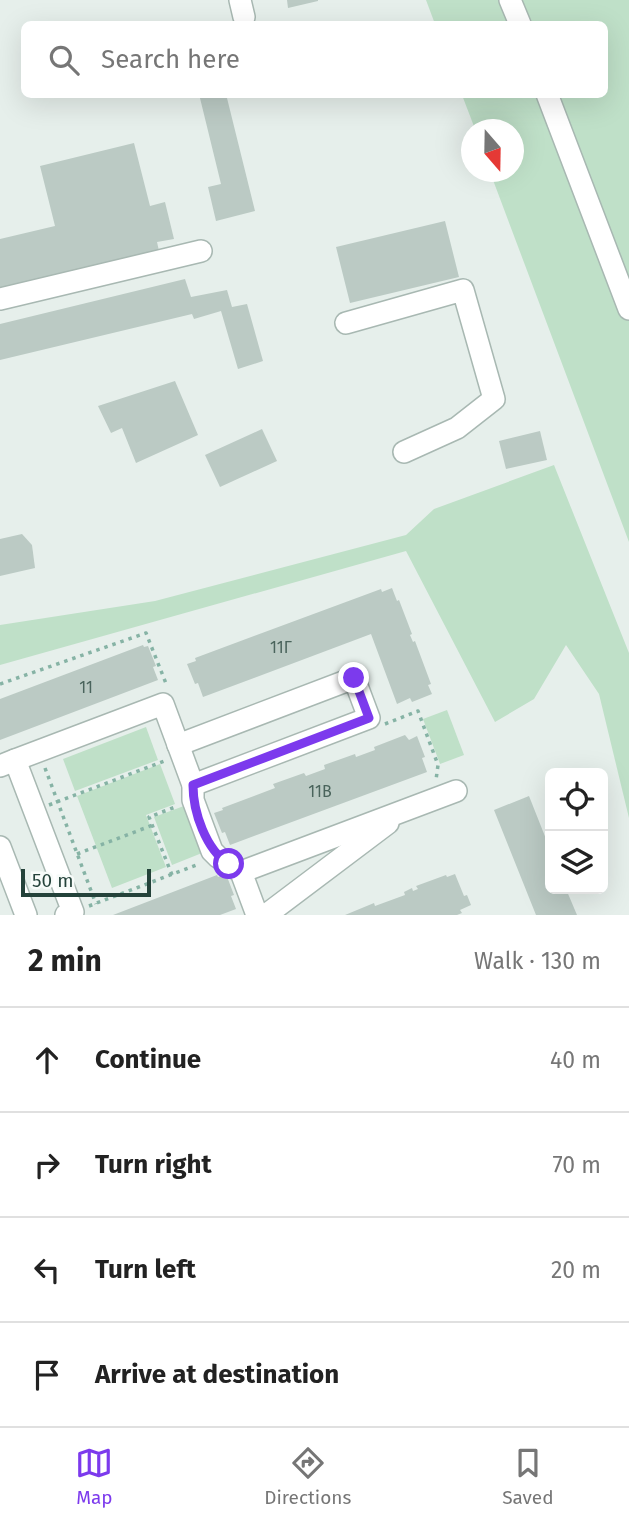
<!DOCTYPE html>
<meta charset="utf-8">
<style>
body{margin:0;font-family:"Fira Sans",sans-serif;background:#f6f6f6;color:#222}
.controls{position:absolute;right:21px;bottom:21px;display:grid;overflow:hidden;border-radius:10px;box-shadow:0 7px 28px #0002}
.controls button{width:63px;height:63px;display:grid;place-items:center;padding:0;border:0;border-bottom:2px solid #e0e0e0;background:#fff;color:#222;font:35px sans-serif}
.compass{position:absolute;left:461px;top:119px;width:63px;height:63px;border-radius:50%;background:#fff;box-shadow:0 7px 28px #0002;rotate:160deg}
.scale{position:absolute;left:21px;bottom:18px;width:130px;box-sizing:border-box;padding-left:7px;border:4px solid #24423a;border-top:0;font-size:19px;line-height:24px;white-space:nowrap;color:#24423a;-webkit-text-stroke:5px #f7fbf9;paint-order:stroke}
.stop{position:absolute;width:21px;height:21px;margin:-16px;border:5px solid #7c3aed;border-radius:50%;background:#fff}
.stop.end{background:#7c3aed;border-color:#fff;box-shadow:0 2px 7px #0008}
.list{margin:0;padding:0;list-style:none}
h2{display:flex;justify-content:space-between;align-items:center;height:91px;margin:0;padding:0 28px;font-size:30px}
h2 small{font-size:23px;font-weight:400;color:#767676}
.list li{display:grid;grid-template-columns:46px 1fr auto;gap:21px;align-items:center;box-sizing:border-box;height:105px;padding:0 28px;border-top:2px solid #e0e0e0}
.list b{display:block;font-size:26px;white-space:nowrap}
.list em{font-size:23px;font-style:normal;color:#767676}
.icon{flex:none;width:38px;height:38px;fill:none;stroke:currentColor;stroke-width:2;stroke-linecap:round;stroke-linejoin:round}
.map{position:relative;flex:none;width:629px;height:915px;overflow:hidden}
.search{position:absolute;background:#fff;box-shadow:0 7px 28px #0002;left:21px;right:21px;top:21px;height:77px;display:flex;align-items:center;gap:18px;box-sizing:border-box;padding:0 24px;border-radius:10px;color:#767676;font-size:26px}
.sheet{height:511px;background:#fff}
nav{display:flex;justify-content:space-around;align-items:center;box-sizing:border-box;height:98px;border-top:2px solid #e0e0e0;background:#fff;font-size:19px;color:#767676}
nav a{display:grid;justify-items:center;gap:4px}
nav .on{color:#7c3aed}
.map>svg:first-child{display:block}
.green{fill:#bfe0c8}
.building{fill:#bbcac4}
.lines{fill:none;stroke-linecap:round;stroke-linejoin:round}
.minor-casing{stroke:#a8b8b2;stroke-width:24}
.path{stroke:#86b3a5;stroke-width:3.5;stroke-dasharray:3.5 5;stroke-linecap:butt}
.minor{stroke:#fff;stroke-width:21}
.route{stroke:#7c3aed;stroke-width:9}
.labels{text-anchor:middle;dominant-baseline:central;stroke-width:5;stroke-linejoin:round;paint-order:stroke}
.number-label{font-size:16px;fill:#4a645c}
</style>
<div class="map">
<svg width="629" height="915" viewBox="0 0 629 915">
<rect width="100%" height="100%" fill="#e6efeb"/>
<g class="green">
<polygon points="426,0 629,0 629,542 490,172 514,172 514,130 475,129 462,95 604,94 604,24 435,24"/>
<polygon points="554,465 629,653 629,818 599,694 566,645 534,699 495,722 406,551 0,665 0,625 155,601 406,535 434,509"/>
<polygon points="447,710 464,755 440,764 423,719"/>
<polygon points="146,727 158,760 75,791 63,759"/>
<polygon points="160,764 175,804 146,815 166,867 112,888 77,796"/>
<polygon points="184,806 202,853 172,865 154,817"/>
</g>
<g class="building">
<polygon points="287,0 318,0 318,1 288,8"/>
<polygon points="199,94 226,94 255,211 216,221 208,187 221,184"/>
<polygon points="134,143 150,206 165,202 174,239 157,242 159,251 0,290 0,239 55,226 40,166"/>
<polygon points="445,221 459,277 350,303 336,247"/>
<polygon points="185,279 191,297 227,290 232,307 247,304 263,361 238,369 221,311 194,319 192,314 0,360 0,324"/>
<polygon points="175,381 198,435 136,463 122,428 111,433 98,406"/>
<polygon points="262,429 277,461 220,487 205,455"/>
<polygon points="540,431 547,460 506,469 499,441"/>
<polygon points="22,534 32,545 35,568 0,576 0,539"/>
<polygon points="392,588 397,601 399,600 412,634 410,635 413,642 415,641 431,684 428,685 432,694 412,702 410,698 397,704 371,634 203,697 198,683 195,684 187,664 196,661 195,658 381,589 382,592"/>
<polygon points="143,645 144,647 148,646 156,666 153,667 158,680 0,740 0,699"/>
<polygon points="405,735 409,740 417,736 425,757 422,758 427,772 230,845 225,832 222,833 214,813 223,810 222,808 275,788 273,784 304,773 306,776 325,769 324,765 355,754 356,757 375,750 374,747"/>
<polygon points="529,796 550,849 550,889 566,889 577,915 536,915 494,810"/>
<polygon points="226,874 234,895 231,896 236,909 220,915 113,915 217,875 218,877"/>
<polygon points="455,874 464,896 467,895 471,905 460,910 462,913 457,915 345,915 374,903 375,906 405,895 404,892 412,888 413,891 418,889 416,886 446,875 447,877"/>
</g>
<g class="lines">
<g class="minor-casing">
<g id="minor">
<polyline points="240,0 244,17"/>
<polyline points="510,0 520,24"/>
<polyline points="547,94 629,309"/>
<polyline points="0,299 201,251"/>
<polyline points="346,323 463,290 494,399 457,428 404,452"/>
<polyline points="178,745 354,678 369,718 193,785"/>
<polyline points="15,760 163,704 193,785 193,800 212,851 218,857 241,872 257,915"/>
<polyline points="0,766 15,760 73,912 66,915"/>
<polyline points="0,847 26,915"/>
<polyline points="241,872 456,791"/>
<polyline points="266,915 388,823"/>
</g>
</g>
<g class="path">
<polyline points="0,684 146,633 167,686"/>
<polyline points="385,724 418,711 438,765 436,780"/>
<polyline points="45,768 96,904"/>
<polyline points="49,805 167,760"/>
<polyline points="77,854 153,825"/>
<polyline points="172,875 149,817 178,806"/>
<polyline points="89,906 199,864"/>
</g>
<use href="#minor" class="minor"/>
</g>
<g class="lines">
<path class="route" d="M 229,864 C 206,850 193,812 193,785 L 369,718 L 354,678"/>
</g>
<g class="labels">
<g class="number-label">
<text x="281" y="647">11Г</text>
<text x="86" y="687">11</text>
<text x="320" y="791">11В</text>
</g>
</g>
</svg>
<div class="controls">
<button><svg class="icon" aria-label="locate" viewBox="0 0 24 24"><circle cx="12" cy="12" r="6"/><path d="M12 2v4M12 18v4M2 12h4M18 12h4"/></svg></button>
<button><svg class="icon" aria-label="layers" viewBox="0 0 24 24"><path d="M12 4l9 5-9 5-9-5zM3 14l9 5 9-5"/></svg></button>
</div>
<svg class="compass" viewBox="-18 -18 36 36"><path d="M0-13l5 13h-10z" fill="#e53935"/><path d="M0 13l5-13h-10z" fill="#767676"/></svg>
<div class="scale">50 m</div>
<div class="stop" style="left:229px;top:864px"></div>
<div class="stop end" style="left:354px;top:678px"></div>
<div class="search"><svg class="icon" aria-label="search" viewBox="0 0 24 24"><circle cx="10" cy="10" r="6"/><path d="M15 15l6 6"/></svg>Search here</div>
</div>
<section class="sheet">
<h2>2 min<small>Walk · 130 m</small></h2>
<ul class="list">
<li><svg class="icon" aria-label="ahead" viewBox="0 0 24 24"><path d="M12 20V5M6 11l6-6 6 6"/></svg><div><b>Continue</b></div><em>40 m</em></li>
<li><svg class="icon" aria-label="right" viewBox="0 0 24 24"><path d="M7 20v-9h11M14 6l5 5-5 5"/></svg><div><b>Turn right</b></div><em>70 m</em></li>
<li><svg class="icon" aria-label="left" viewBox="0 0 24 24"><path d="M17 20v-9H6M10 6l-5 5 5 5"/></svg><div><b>Turn left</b></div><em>20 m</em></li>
<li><svg class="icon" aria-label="arrive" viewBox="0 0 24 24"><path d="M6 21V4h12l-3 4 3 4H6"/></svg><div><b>Arrive at destination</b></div></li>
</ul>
</section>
<nav>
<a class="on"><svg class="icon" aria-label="map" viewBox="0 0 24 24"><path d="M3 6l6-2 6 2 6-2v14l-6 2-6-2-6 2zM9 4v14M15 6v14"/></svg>Map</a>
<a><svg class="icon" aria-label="directions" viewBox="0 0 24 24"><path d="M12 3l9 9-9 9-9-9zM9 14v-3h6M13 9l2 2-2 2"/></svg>Directions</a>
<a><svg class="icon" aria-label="saved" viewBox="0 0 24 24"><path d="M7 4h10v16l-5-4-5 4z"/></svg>Saved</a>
</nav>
